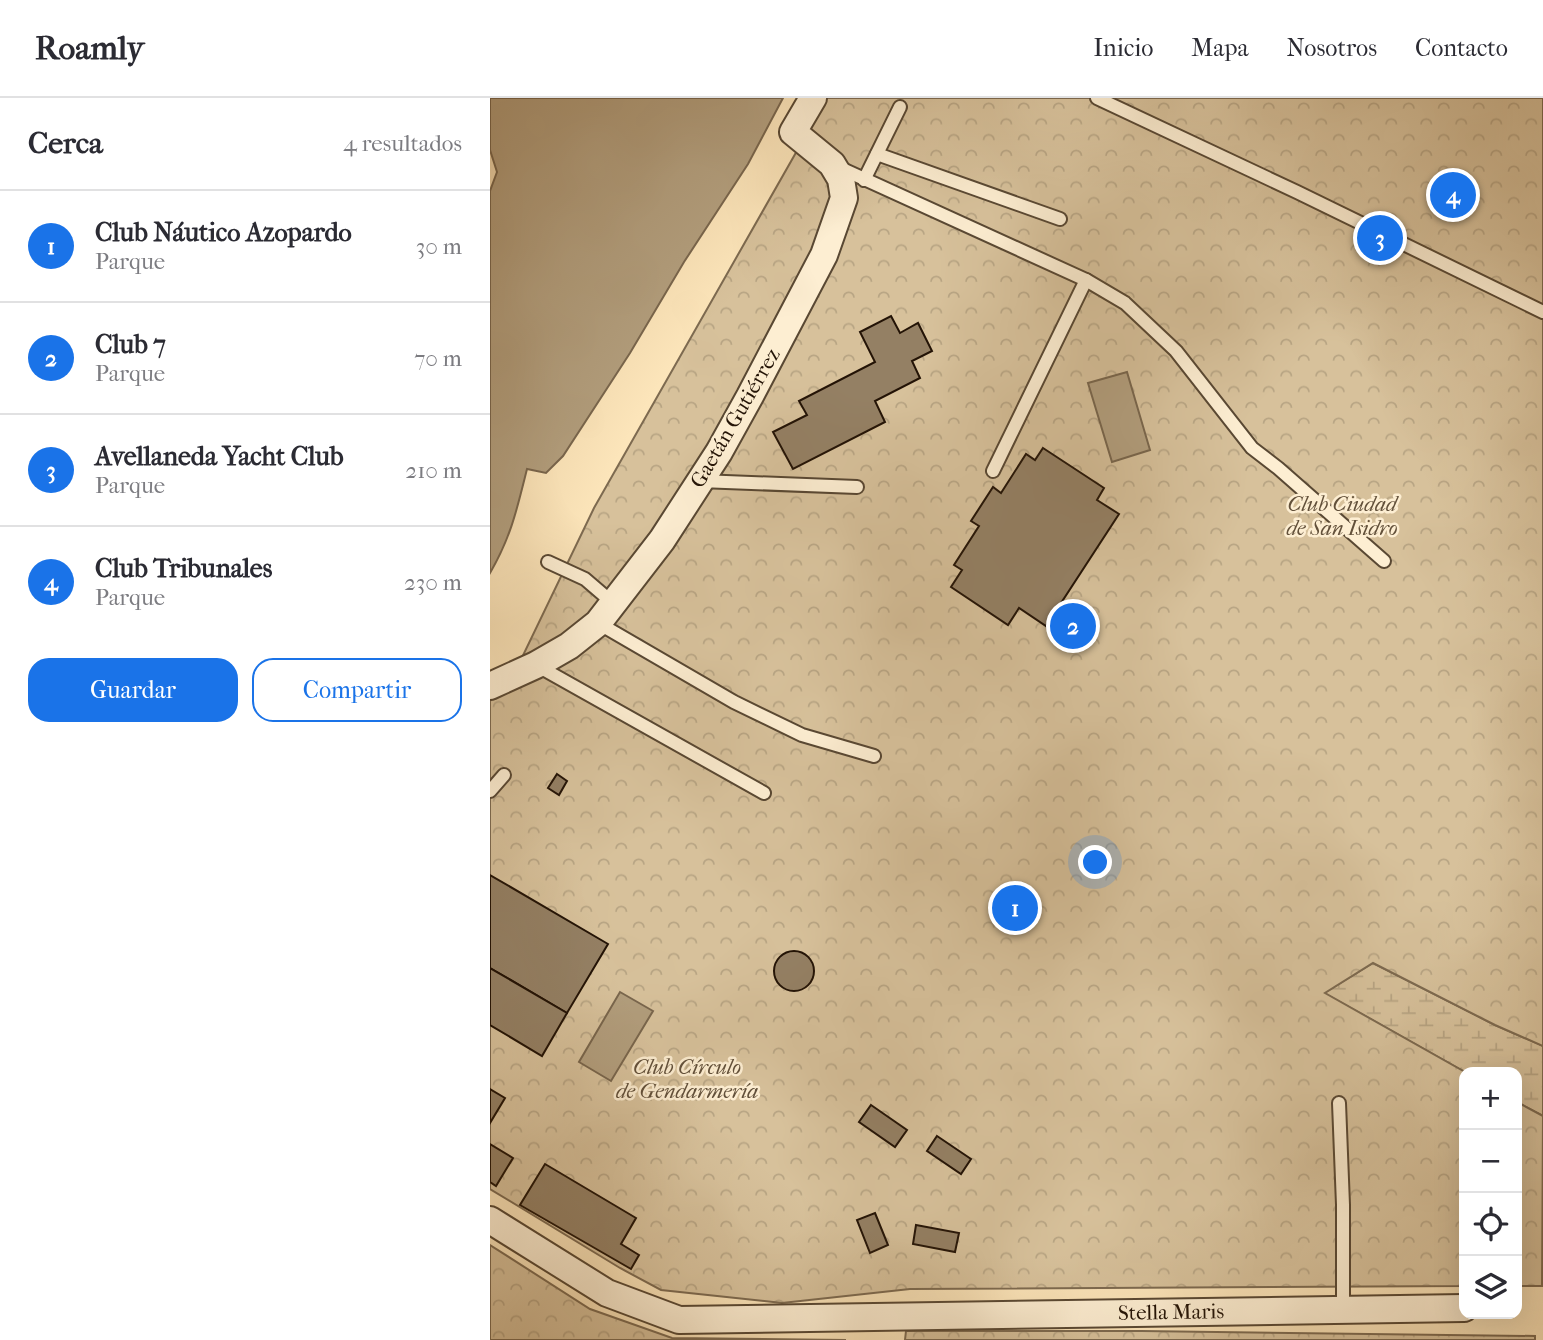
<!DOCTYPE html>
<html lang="es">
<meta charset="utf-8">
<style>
body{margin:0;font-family:"IM FELL French Canon",serif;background:#f7f7f7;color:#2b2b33}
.controls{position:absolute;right:21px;bottom:21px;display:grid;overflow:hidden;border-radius:14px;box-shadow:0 7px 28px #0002}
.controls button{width:63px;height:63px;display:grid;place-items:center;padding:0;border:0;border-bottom:2px solid #e1e1e2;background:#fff;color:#2b2b33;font:35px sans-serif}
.you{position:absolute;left:606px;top:765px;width:24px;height:24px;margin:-18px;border:5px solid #fff;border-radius:50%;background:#1a73e8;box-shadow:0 0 0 10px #1a73e833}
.badge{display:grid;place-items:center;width:46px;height:46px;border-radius:50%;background:#1a73e8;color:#fff;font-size:23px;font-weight:700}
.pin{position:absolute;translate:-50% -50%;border:4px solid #fff;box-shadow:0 2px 7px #0006}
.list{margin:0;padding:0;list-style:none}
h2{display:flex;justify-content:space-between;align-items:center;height:91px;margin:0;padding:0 28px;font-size:30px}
h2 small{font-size:23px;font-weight:400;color:#7c7c81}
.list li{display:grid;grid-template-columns:46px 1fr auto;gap:21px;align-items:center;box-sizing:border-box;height:112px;padding:0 28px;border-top:2px solid #e1e1e2}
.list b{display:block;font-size:26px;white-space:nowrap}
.list p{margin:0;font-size:23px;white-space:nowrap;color:#7c7c81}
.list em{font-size:23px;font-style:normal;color:#7c7c81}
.actions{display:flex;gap:14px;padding:21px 28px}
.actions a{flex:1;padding:16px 0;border:2px solid #1a73e8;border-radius:21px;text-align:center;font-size:24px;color:#1a73e8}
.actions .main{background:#1a73e8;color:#fff}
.icon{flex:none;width:38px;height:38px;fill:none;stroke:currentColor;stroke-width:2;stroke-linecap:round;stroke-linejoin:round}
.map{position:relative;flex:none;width:1053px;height:1242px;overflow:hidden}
header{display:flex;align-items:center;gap:42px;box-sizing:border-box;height:98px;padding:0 35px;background:#fff;border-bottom:2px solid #e1e1e2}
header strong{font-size:33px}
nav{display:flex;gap:38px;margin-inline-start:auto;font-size:24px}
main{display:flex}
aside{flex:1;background:#fff}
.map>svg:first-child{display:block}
.wetland{fill:url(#wetland-marsh);stroke:#7d6a50;stroke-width:2}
.park{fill:url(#park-crowns);stroke:#7d6a50;stroke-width:2}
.water{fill:#b29e7d;stroke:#79664d;stroke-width:2}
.building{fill:#948064;stroke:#231306;stroke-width:2}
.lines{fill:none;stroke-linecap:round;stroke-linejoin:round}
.service-casing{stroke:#594833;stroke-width:16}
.minor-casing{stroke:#594833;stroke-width:30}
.service{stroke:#fdeed2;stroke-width:12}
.minor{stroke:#fdeed2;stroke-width:26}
.labels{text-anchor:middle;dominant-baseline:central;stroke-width:5;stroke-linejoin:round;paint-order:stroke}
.street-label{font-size:21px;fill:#231306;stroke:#fdeed2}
.park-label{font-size:21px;font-style:italic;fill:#62503a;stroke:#fdeed2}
</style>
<header>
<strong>Roamly</strong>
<nav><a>Inicio</a><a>Mapa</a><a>Nosotros</a><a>Contacto</a></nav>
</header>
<main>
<aside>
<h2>Cerca<small>4 resultados</small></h2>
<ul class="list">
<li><span class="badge">1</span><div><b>Club Náutico Azopardo</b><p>Parque</p></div><em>30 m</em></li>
<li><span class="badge">2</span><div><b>Club 7</b><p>Parque</p></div><em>70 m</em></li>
<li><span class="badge">3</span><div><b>Avellaneda Yacht Club</b><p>Parque</p></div><em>210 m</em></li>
<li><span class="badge">4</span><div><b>Club Tribunales</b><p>Parque</p></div><em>230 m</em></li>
</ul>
<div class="actions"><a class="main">Guardar</a><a>Compartir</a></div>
</aside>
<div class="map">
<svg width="1053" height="1242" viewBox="0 0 1053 1242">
<defs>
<pattern id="wetland-marsh" width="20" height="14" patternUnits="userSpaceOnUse" patternTransform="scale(1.75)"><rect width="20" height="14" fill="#d7c19b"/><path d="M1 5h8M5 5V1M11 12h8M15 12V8" fill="none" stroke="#b8a584"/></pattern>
<pattern id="park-crowns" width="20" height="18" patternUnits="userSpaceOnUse" patternTransform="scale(1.75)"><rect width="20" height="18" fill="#d7c19b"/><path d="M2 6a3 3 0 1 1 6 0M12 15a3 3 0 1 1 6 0" fill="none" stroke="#b8a584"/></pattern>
</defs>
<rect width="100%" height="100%" fill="#fce5ba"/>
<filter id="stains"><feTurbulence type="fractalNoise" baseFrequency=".00286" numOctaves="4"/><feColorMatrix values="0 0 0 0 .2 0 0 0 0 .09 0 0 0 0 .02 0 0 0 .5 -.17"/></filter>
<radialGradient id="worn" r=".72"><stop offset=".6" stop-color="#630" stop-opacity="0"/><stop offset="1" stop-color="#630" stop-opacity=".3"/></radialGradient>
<polygon class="wetland" points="883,865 1005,927 1053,948 1053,1018 1027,1004 1027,974 975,974 834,895"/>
<g class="park">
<polygon points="337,0 1053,0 1053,948 1005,927 883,865 835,895 975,974 974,1188 420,1191 292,1205 171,1192 130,1170 0,1091 0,603 26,572 104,410"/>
<polygon points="1027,1004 1053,1018 1052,1188 1027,1188"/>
<polygon points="0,1147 100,1211 182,1240 356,1242 0,1242"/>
<polygon points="416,1233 652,1233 1045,1238 1045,1242 415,1242"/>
</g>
<g class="water">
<path d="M 0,0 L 293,0 L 258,66 L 194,164 L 140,255 L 73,358 L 56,375 L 37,371 C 27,411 21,439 0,475 L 0,93 L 7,74 L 0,52 Z"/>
<polygon points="637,274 660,352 622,364 598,285"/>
<polygon points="130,894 163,913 121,983 89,964"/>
</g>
<g class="building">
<polygon points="401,218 410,235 428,225 442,253 422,263 430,280 385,303 395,324 303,371 283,334 317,317 309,303 385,264 370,234"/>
<polygon points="553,350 614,390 607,402 629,416 556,528 529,510 518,527 461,489 472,472 464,467 489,428 481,423 503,389 511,395 536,356 545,362"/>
<polygon points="67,676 77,683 69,697 58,690"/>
<polygon points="0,777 118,846 77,915 0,870"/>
<circle cx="304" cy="873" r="20"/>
<polygon points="0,870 77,915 52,958 0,927"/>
<polygon points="0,991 15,1000 0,1025"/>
<polygon points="381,1007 417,1032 405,1049 369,1024"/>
<polygon points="447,1038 481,1061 471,1076 437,1053"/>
<polygon points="0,1046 23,1060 6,1088 0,1084"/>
<polygon points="55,1066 146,1120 131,1146 149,1157 141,1171 30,1107"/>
<polygon points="385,1115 398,1147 380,1155 367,1122"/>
<polygon points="426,1127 469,1135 465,1154 423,1146"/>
</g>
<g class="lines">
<g class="service-casing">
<g id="service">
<polyline points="607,0 807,94 1053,214"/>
<polyline points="387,56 570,121"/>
<polyline points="348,69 596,182 635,205 686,253 762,350 788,370 894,463"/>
<polyline points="374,82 410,9"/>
<polyline points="503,373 596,182"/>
<polyline points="210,383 367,389"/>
<polyline points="58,464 95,481 123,505"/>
<polyline points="108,525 244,604 312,637 384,658"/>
<polyline points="46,567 274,695"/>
<polyline points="0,693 14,677"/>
<polyline points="849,1005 853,1107 853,1212"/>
</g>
</g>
<g class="minor-casing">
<g id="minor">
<polyline points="0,588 46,567 79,548 108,525 172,442 229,354 260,298 334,157 354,100 351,81 342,66 303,34 323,0"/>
<polyline points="0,1122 117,1195 189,1222 974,1210"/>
</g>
</g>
<use href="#service" class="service"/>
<use href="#minor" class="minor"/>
</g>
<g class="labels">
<g class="street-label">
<text transform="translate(245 320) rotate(-60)">Gaetán Gutiérrez</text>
<text transform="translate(681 1214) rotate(-1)">Stella Maris</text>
</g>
<g class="park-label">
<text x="852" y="406">Club Ciudad<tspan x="852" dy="24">de San Isidro</tspan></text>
<text x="197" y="969">Club Círculo<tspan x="197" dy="24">de Gendarmería</tspan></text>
</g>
</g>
<rect width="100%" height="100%" filter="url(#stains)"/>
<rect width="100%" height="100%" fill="url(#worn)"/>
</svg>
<div class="controls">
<button>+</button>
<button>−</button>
<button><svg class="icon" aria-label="locate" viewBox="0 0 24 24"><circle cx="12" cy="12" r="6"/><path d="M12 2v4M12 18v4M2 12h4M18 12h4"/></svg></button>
<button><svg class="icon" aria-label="layers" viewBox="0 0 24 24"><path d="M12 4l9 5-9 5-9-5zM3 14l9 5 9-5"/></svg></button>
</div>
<div class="you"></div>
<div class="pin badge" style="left:525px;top:810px">1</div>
<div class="pin badge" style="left:583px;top:528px">2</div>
<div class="pin badge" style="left:890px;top:140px">3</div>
<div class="pin badge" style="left:963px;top:97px">4</div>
</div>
</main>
